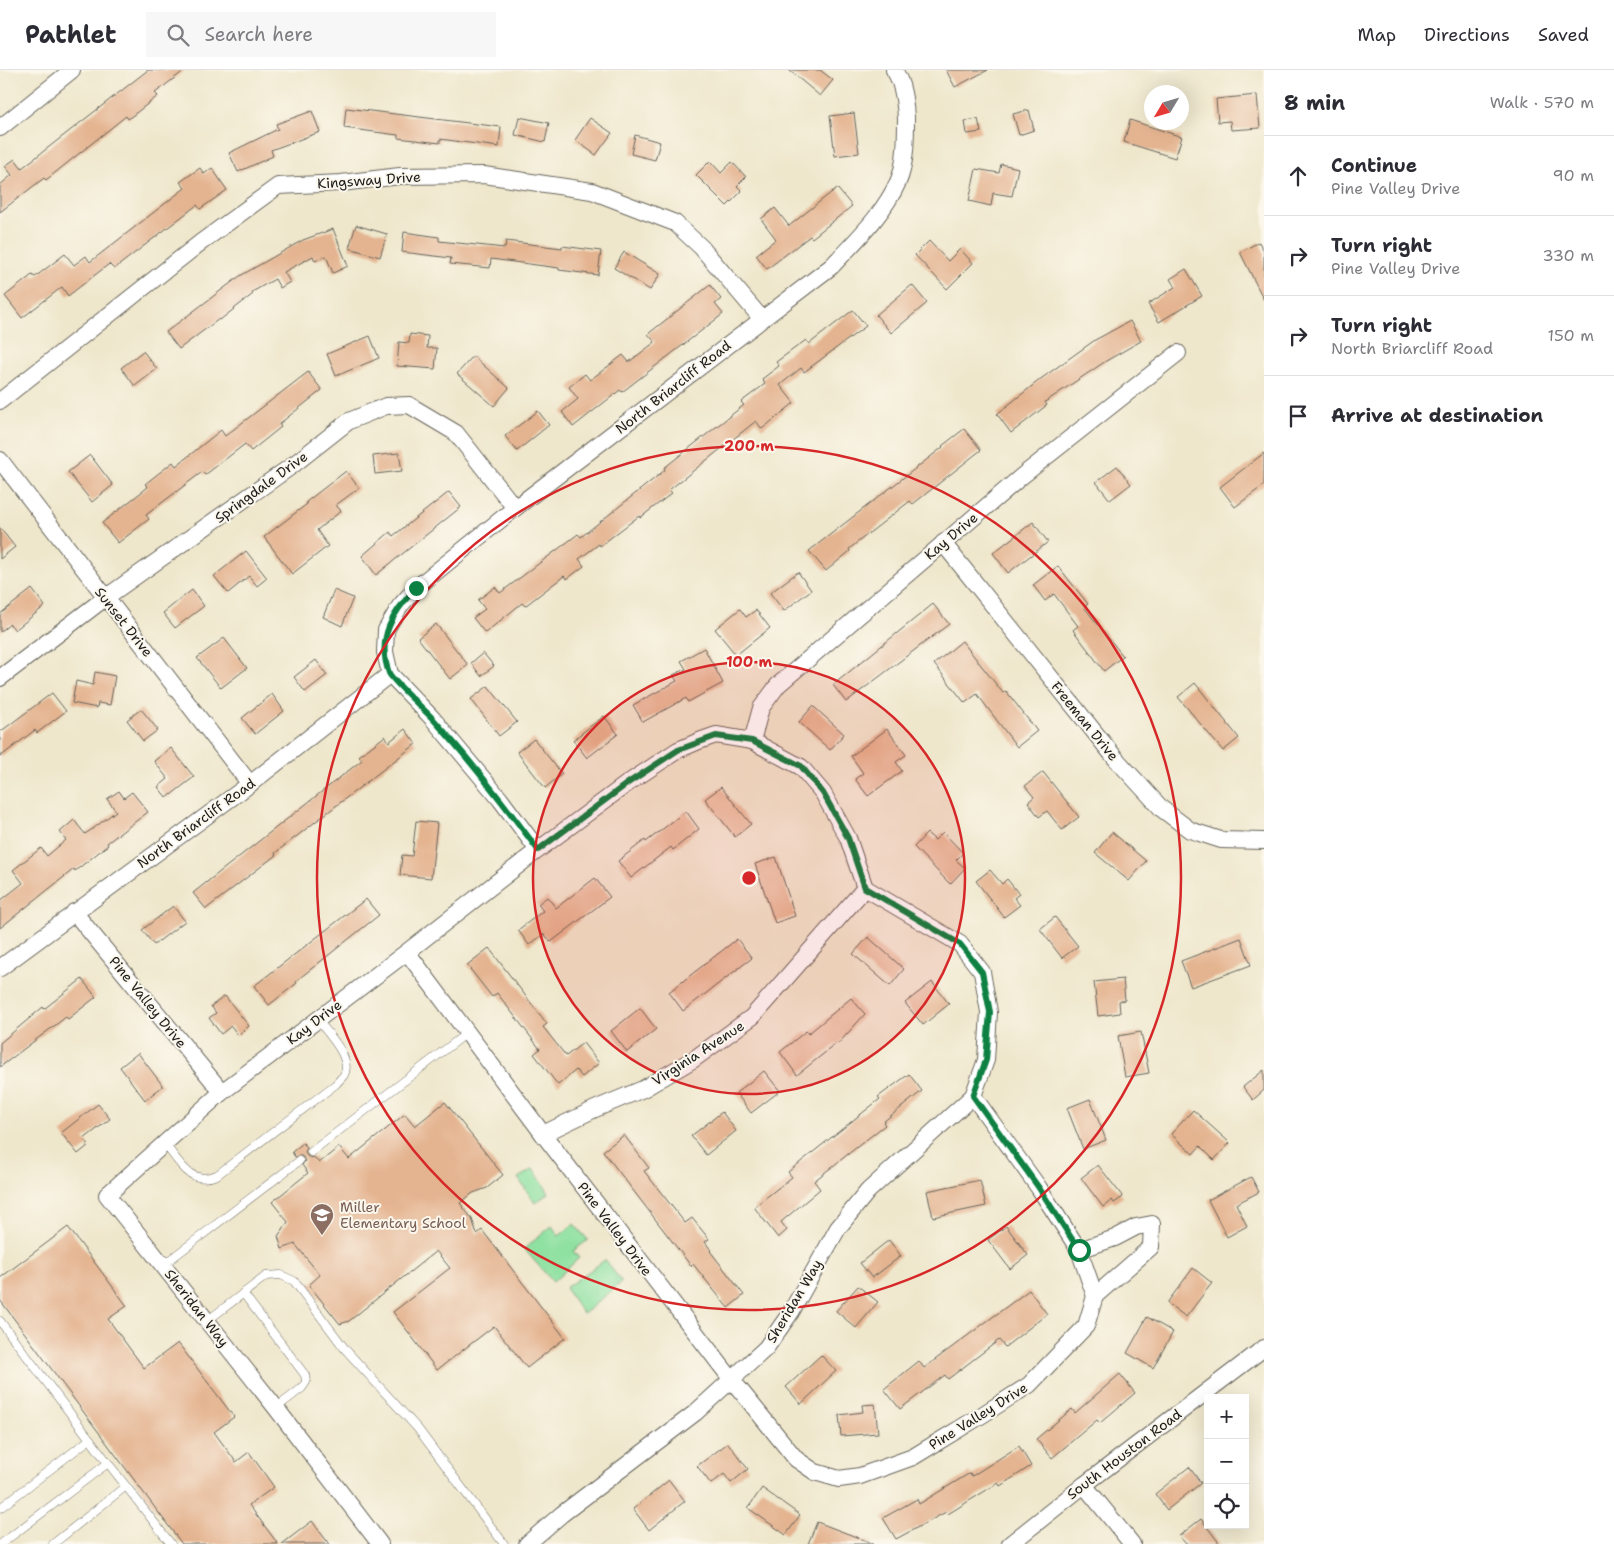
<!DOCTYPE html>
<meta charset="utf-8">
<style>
body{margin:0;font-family:"Shantell Sans",sans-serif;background:#f7f7f7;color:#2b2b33}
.controls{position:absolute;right:15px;bottom:15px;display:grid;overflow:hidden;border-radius:0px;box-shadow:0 5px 20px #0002}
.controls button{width:45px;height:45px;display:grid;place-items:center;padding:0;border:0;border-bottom:1px solid #e1e1e2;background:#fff;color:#2b2b33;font:25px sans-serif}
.compass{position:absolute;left:1144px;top:15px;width:45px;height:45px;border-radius:50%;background:#fff;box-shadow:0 5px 20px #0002;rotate:232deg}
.stop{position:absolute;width:15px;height:15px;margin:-11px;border:4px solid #0b8043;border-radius:50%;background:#fff}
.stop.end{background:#0b8043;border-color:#fff;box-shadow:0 1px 5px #0008}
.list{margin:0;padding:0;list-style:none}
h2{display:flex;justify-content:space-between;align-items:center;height:65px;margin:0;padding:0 20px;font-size:21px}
h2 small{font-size:16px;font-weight:400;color:#7c7c81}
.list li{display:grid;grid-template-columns:32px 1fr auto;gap:15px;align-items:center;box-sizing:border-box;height:80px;padding:0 20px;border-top:1px solid #e1e1e2}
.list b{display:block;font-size:19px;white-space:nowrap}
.list p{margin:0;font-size:16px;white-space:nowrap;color:#7c7c81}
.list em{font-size:16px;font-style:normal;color:#7c7c81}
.icon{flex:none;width:28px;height:28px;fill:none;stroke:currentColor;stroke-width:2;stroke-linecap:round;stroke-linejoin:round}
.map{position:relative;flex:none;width:1264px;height:1474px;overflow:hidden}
header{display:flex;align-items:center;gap:30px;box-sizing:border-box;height:70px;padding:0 25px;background:#fff;border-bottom:1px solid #e1e1e2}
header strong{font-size:24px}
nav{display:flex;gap:28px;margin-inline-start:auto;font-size:18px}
.search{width:350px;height:45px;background:#f7f7f7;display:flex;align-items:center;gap:12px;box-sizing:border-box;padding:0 18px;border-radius:0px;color:#7c7c81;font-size:19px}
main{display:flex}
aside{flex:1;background:#fff}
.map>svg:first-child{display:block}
.green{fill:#8fe1a1;stroke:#567e5e}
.building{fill:#e4b38f}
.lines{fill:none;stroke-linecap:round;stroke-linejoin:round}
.lane-casing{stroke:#66635a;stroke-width:9}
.street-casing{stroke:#66635a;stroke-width:18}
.lane{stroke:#fff;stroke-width:8}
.street{stroke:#fff;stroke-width:16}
.route{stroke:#0b8043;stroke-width:6}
.ring{fill:none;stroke:#d62828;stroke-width:2.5}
.labels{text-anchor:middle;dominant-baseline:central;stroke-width:4;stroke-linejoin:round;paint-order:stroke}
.street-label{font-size:14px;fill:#1c1c1c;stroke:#fbf7ec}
.education-label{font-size:14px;fill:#785e54;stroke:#fbf7ec;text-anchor:start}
.centre{fill:#d62828;stroke:#fbf7ec;stroke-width:2.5}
.ring-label{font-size:15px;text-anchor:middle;font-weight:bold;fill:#d62828;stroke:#fbf7ec;stroke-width:4;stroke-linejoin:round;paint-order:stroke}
</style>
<header>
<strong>Pathlet</strong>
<div class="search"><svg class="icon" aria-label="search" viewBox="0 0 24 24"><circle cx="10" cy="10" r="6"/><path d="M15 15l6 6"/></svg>Search here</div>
<nav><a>Map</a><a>Directions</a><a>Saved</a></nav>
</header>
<main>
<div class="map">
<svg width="1264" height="1474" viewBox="0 0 1264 1474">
<rect width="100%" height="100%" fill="#fbf7ec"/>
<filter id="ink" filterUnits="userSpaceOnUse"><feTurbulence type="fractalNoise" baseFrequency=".02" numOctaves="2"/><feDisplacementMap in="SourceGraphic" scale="10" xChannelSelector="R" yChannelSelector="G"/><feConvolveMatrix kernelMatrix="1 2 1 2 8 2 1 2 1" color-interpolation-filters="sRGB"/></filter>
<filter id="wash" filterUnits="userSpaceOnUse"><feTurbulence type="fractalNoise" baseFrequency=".0096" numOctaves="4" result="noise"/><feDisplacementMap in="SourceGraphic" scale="20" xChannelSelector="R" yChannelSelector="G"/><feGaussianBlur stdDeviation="1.12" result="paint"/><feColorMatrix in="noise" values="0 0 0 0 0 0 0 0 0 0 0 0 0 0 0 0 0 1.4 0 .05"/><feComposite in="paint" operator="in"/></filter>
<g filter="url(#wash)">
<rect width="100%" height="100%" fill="#efe7cc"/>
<g class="green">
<polygon points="533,1099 549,1123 535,1133 518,1108"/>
<polygon points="574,1154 588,1170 573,1181 579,1188 553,1212 524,1179 552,1156 559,1166"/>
<polygon points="605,1190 622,1212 583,1244 565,1218"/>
</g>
<g id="blocks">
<g class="building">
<polygon points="148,0 185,0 155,23 158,26 128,49 126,46 46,110 44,108 0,142 0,115 12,105 5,96 15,89 22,98"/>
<polygon points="789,0 820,0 833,10 820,26"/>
<polygon points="946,0 988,0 955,17"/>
<polygon points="1257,25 1260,58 1231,60 1230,51 1218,52 1216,29"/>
<polygon points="346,38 501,57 499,77 440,69 440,73 398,68 398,65 344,58"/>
<polygon points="1029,40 1034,60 1019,65 1013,44"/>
<polygon points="312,41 320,62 271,80 273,86 238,102 229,83 278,59 276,54"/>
<polygon points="854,43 859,83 835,86 830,46"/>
<polygon points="519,47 549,53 545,72 515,65"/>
<polygon points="590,48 612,63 596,85 575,70"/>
<polygon points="978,49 981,62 967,64 965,51"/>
<polygon points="1130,50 1182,67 1175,88 1124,72"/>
<polygon points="635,65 660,72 655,90 631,84"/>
<polygon points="710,91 721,103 732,92 746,107 737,116 742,121 727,136 696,105"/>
<polygon points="1001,94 1018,98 1012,126 993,123 991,136 969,131 976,99 999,103"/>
<polygon points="200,98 204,104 212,98 227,120 200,139 197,135 114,199 109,194 68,226 62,217 22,248 5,226 32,205 35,207 65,184 74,195 86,186 90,192 185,118 180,112"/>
<polygon points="837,118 852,136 812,168 810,166 767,199 756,185 776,169 761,149 775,138 789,156"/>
<polygon points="356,155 387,164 380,187 349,178"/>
<polygon points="333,159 348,196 333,203 326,186 315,191 313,186 284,202 290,212 280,218 275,209 252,222 253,224 220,250 219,249 179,279 166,262 240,206 303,170"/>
<polygon points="404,162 439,167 439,171 505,178 506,171 562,178 562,176 601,181 598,205 559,200 559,198 491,189 490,198 450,194 451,188 402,182"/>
<polygon points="929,171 948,191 960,179 973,193 947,219 915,185"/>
<polygon points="1259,172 1264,182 1264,230 1240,182"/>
<polygon points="624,182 660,204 650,220 614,198"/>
<polygon points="1186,199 1202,226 1159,252 1148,234 1175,217 1170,209"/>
<polygon points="710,215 721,229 715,234 723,244 622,322 620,320 573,357 562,342 578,329 569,317 585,304 590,310 623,285 629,292 655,272 648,264"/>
<polygon points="912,215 927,233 891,263 876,245"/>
<polygon points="853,240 866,256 804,302 801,298 780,315 794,333 762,359 756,351 669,420 672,423 640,448 639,446 600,476 599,474 579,489 584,496 567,509 564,506 525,536 522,533 485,563 473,548 485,539 478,530 495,517 500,523 578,464 581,467 665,400 664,398 744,335 741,332 765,314 762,309 779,296 776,292 806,270 809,274"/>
<polygon points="1130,251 1141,271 1106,291 1045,332 1047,335 1011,363 997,344 1042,308 1095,270"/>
<polygon points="410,264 428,266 427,278 437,278 435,299 397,296 399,272 409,273"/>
<polygon points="370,266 379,288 336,306 327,284"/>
<polygon points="143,281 157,299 135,316 121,298"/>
<polygon points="473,286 509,318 494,336 457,304"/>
<polygon points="308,302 322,320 279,354 281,357 251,381 245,374 205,405 202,402 146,445 149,449 118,473 102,453 148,417 145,414 173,392 176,396 221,360 225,366"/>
<polygon points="538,341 549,355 517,381 505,366"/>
<polygon points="964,359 981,380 913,434 910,431 849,479 850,481 826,501 809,481 943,377 942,376"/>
<polygon points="399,383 402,401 375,404 373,386"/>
<polygon points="1264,383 1264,415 1235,437 1220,417"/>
<polygon points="90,385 113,415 92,432 68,402"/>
<polygon points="1117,396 1131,414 1110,430 1096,412"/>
<polygon points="346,401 359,418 336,435 341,441 317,460 328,476 292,504 264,467 307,434 306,432"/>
<polygon points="449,422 461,437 376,505 362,486 390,462 393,466"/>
<polygon points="1033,452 1048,472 1008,503 993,483"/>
<polygon points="0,458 15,477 0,489"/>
<polygon points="246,481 267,508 257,516 249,506 228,523 214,506"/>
<polygon points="1058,496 1088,534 1084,537 1123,586 1104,601 1073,560 1078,556 1054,524 1045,531 1033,515"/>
<polygon points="798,502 811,520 784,541 770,523"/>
<polygon points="32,519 45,536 15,560 10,554 0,562 0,544"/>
<polygon points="192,520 204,536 175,558 163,543"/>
<polygon points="334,520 353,528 342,556 323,547"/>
<polygon points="933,534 949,554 846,632 833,615"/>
<polygon points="740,539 746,547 756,540 770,558 736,585 715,559"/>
<polygon points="436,554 468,595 450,609 418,568"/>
<polygon points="224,568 247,598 221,618 197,588"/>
<polygon points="962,571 1003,623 1006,621 1037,661 1017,677 977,624 965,633 934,594"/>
<polygon points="704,578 723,613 688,632 686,628 643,652 633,635 677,611 673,605 686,599 681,591"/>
<polygon points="483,583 494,596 481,606 471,593"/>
<polygon points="316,590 327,605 305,622 294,607"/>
<polygon points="95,602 115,606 110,635 98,633 97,638 72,633 76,611 93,615"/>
<polygon points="1195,613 1239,668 1223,681 1178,627"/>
<polygon points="488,616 517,652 499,666 471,629"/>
<polygon points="52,623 66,641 37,663 35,660 0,687 0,662"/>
<polygon points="272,624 284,641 255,664 242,648"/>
<polygon points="813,636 844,664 830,680 799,652"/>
<polygon points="141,639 158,660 143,671 127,650"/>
<polygon points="604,646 618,664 587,688 573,670"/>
<polygon points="405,659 416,674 275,783 276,785 206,839 193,823 362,690 359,686 385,666 389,672"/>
<polygon points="887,659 906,685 896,692 902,701 868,726 855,709 863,703 851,686"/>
<polygon points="534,669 562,704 545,718 517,682"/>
<polygon points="171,678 194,707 167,728 158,717 168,709 154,691"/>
<polygon points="1043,702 1079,747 1062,760 1047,741 1039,747 1028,732 1034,727 1025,716"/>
<polygon points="721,717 751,754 735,767 705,729"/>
<polygon points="119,721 124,728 132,722 148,742 107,773 108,775 75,801 74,799 0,858 0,831 23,813 13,800 41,778 47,786 66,770 60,762 74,750 85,764 94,758 116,741 107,729"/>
<polygon points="686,741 699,759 673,780 671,777 631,808 618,791 645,770 646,772"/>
<polygon points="416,751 437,753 431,808 400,805 402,785 412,786"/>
<polygon points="943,762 963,783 956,790 965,798 950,814 914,777 927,763 935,770"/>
<polygon points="1112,762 1146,791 1129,811 1095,783"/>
<polygon points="776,787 795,846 775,853 755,794"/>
<polygon points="990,800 1002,814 1007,809 1019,824 1014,828 1020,835 1004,847 976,811"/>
<polygon points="595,808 610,827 551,872 544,864 529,875 518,860 543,841 538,834 547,827 556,838"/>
<polygon points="366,829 379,845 296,911 297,913 269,935 254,916"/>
<polygon points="173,836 185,851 154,875 142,860"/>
<polygon points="1055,847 1078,876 1062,888 1040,859"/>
<polygon points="868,867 904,899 890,916 853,884"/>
<polygon points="1241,868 1251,895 1191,917 1181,891"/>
<polygon points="737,869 752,888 683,941 669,922"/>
<polygon points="489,878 547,954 543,957 566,986 583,973 599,993 582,1007 576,1000 558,1015 534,984 540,979 497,923 492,927 467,895"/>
<polygon points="82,909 96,927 68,949 66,947 0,997 0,973 43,937 44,939"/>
<polygon points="1123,909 1125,930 1119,931 1120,943 1098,946 1094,912"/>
<polygon points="932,912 949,934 923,955 905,933"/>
<polygon points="225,926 249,956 238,965 231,956 221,964 209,948 216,943 211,936"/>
<polygon points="851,928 865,944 838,974 837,973 797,1005 780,982 806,961 808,964"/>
<polygon points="640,938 656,959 627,982 611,961"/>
<polygon points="1141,962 1149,1003 1125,1007 1118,966"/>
<polygon points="138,983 163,1016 145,1030 120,997"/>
<polygon points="1264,1000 1264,1020 1253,1030 1243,1017"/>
<polygon points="764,1001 780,1021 751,1043 736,1023"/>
<polygon points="909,1004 922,1021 883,1052 885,1055 814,1111 820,1119 781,1152 787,1160 778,1168 754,1137 792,1107 788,1102 880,1029 878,1027"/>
<polygon points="1090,1029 1106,1070 1083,1079 1067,1038"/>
<polygon points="445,1032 503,1105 487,1118 473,1123 460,1133 472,1149 477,1164 482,1160 565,1268 527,1298 494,1256 437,1300 393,1242 450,1198 436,1181 349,1251 340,1254 309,1215 320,1205 295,1174 282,1179 278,1166 288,1152 272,1132 308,1103 302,1095 305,1091 303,1087 299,1085 295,1087 292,1082 303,1073 307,1078 305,1082 307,1086 311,1088 314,1087 319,1093 339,1077 349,1089 405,1044 415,1056"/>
<polygon points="98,1034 110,1049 84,1069 89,1075 78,1084 61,1063"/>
<polygon points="1193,1040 1230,1073 1214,1090 1200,1076 1193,1084 1171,1064"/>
<polygon points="722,1042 736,1061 706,1085 691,1066"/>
<polygon points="624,1065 649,1098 644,1101 685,1153 692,1148 709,1169 705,1172 711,1180 710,1181 744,1225 728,1238 693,1194 691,1196 603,1081"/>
<polygon points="1098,1095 1123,1127 1114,1133 1112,1130 1103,1137 1081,1108"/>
<polygon points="1251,1107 1259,1122 1236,1134 1247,1156 1227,1167 1208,1130"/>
<polygon points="980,1110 986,1136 933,1147 927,1121"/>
<polygon points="1006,1156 1028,1185 1010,1199 988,1170"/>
<polygon points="68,1157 127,1236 108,1249 144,1298 178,1273 234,1347 214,1362 236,1392 249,1382 274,1417 249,1435 278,1474 182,1474 0,1230 0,1208"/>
<polygon points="889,1170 901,1186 872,1208 860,1193"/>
<polygon points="1193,1198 1212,1213 1186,1247 1167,1233"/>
<polygon points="858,1216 878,1232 856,1258 836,1241"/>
<polygon points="1029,1220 1047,1244 1005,1277 999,1270 948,1309 945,1305 900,1339 884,1319 919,1291 924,1298"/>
<polygon points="1147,1247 1173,1262 1153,1298 1127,1283"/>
<polygon points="821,1285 836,1301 801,1334 786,1317"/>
<polygon points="1120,1304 1135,1323 1100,1353 1097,1350 1052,1388 1036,1369 1072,1339 1075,1343"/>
<polygon points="875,1334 878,1363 841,1366 839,1345 863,1342 862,1335"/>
<polygon points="728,1373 748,1399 731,1413 724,1404 711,1414 697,1396"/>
<polygon points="1019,1376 1031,1396 1000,1416 998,1413 948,1444 946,1442 896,1469 883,1448 917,1429 919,1434 970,1403 972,1406"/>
<polygon points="1189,1397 1201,1413 1167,1440 1155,1424"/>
<polygon points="669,1410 685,1431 649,1460 633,1439"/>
<polygon points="762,1418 800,1445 786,1465 748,1438"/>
<polygon points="1201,1449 1220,1474 1186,1474 1179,1466"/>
<polygon points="312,1451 329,1474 282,1474"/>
<polygon points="817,1452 872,1473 872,1474 808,1474"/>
</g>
</g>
</g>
<g filter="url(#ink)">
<use href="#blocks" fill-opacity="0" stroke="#66635a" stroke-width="1"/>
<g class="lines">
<g class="lane-casing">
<g id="lane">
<path d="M 165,1074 C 179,1092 190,1116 217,1105 L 336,1014 C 338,1011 342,1008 344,1005 C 353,988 327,963 318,950"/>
<polyline points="311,1082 467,963"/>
<polyline points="163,1195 299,1091"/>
<polyline points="243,1223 305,1305 306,1312 302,1318 276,1338"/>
<polyline points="0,1251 108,1393"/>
<polyline points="207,1251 266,1206 281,1205 294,1211 345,1279 418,1359 504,1474"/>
<polyline points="0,1438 90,1369"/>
<polyline points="1,1474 108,1393 171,1474"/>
<polyline points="53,1474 126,1416"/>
</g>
</g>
<g class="street-casing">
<g id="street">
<polyline points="0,58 72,0"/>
<polyline points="0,331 200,173 278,116 341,113 400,106 484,105 592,121 675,153 701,177 761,248"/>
<polyline points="0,390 250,714"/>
<polyline points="943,473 1116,689 1162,739 1190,760 1221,770 1264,771"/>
<polyline points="0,608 105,528 293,395 349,351 386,336 409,335 456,363 515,438"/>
<polyline points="752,671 761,638 778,615 1022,406 1178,283"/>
<path d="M 538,780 L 500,729 L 433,649 L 390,604 L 385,582 L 386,560 L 400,536 L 416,518 L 515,438 L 832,196 C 857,169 883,145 898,112 C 906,95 906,66 906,48 C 905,32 903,13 894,0"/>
<polyline points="74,842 222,1022"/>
<polyline points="0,898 250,714 390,604"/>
<polyline points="543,1064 595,1039 643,1019 694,989 752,947 865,818"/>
<polyline points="1079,1180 1115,1168 1136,1157 1152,1154 1151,1177 1095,1226"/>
<polyline points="1084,1415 1132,1474"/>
<polyline points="380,1474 276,1338 107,1125 222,1022 407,882 538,780 628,713 678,680 699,671 716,665 752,671 801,697 823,723 848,768 865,818 960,874 982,902 989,942 986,990 973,1026 1039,1118 1079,1180 1095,1226 1086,1256 1029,1315 982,1345 913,1387 860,1406 839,1409 815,1402 796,1389 732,1310 543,1064 407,882"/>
<polyline points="527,1474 562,1444 695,1343 766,1278 791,1242 838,1158 868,1121 973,1026"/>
<polyline points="1010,1474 1084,1415 1264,1278"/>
</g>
</g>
<use href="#lane" class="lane"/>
<use href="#street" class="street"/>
</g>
</g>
<g class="lines" filter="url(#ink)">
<path class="route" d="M 416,518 C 393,542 376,568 389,603 C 393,612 425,640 434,650 C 471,691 505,735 538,780 L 628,713 L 678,680 L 716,666 L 752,671 L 801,696 L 823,723 L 848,768 L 865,818 L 960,874 L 982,902 L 990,942 L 986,990 L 973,1026 L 1039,1118 L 1079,1180"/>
</g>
<circle cx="749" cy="808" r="216" fill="#d62828" fill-opacity=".12"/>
<g class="ring">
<circle cx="749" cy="808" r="216"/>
<circle cx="749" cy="808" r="432"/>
</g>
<defs>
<g id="school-pin" transform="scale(1.25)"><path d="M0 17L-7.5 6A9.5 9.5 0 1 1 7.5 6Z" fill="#8d6e63" stroke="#fbf7ec"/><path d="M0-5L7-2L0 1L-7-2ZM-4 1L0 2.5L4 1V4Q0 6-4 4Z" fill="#fff"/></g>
</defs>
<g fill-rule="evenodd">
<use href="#school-pin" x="322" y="1145"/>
</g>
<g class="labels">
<g class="street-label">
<text transform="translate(369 110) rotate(-4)">Kingsway Drive</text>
<text transform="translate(673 317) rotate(-38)">North Briarcliff Road</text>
<text transform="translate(261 417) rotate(-36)">Springdale Drive</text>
<text transform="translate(951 466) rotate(-40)">Kay Drive</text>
<text transform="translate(124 552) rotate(52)">Sunset Drive</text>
<text transform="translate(1085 651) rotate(51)">Freeman Drive</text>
<text transform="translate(196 753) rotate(-36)">North Briarcliff Road</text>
<text transform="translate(148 932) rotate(51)">Pine Valley Drive</text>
<text transform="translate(314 952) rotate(-37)">Kay Drive</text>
<text transform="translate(698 983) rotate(-33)">Virginia Avenue</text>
<text transform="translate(615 1159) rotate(53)">Pine Valley Drive</text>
<text transform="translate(794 1231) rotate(-59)">Sheridan Way</text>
<text transform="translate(197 1238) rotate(52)">Sheridan Way</text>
<text transform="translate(978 1346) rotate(-32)">Pine Valley Drive</text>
<text transform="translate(1124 1384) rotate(-37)">South Houston Road</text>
</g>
<g class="education-label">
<text x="340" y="1137">Miller<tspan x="340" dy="16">Elementary School</tspan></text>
</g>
</g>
<circle cx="749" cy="808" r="8" class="centre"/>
<g class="ring-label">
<text x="749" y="381">200 m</text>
<text x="749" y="597">100 m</text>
</g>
</svg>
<div class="controls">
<button>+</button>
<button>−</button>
<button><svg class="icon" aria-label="locate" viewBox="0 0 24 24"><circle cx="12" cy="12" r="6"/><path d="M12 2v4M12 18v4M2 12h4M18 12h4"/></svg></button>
</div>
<svg class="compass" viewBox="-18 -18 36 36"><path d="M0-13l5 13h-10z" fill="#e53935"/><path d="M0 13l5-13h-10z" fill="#7c7c81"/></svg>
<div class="stop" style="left:1079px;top:1180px"></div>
<div class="stop end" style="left:416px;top:518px"></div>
</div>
<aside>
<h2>8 min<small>Walk · 570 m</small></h2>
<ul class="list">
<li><svg class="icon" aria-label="ahead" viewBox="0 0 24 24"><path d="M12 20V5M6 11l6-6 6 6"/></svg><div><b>Continue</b><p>Pine Valley Drive</p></div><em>90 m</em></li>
<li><svg class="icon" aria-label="right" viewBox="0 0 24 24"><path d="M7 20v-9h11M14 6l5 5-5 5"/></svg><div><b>Turn right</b><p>Pine Valley Drive</p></div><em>330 m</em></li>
<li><svg class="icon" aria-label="right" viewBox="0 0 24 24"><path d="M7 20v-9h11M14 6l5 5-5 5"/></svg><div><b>Turn right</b><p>North Briarcliff Road</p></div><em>150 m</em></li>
<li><svg class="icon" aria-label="arrive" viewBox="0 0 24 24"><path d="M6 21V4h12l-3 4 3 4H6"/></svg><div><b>Arrive at destination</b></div></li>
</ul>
</aside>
</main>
